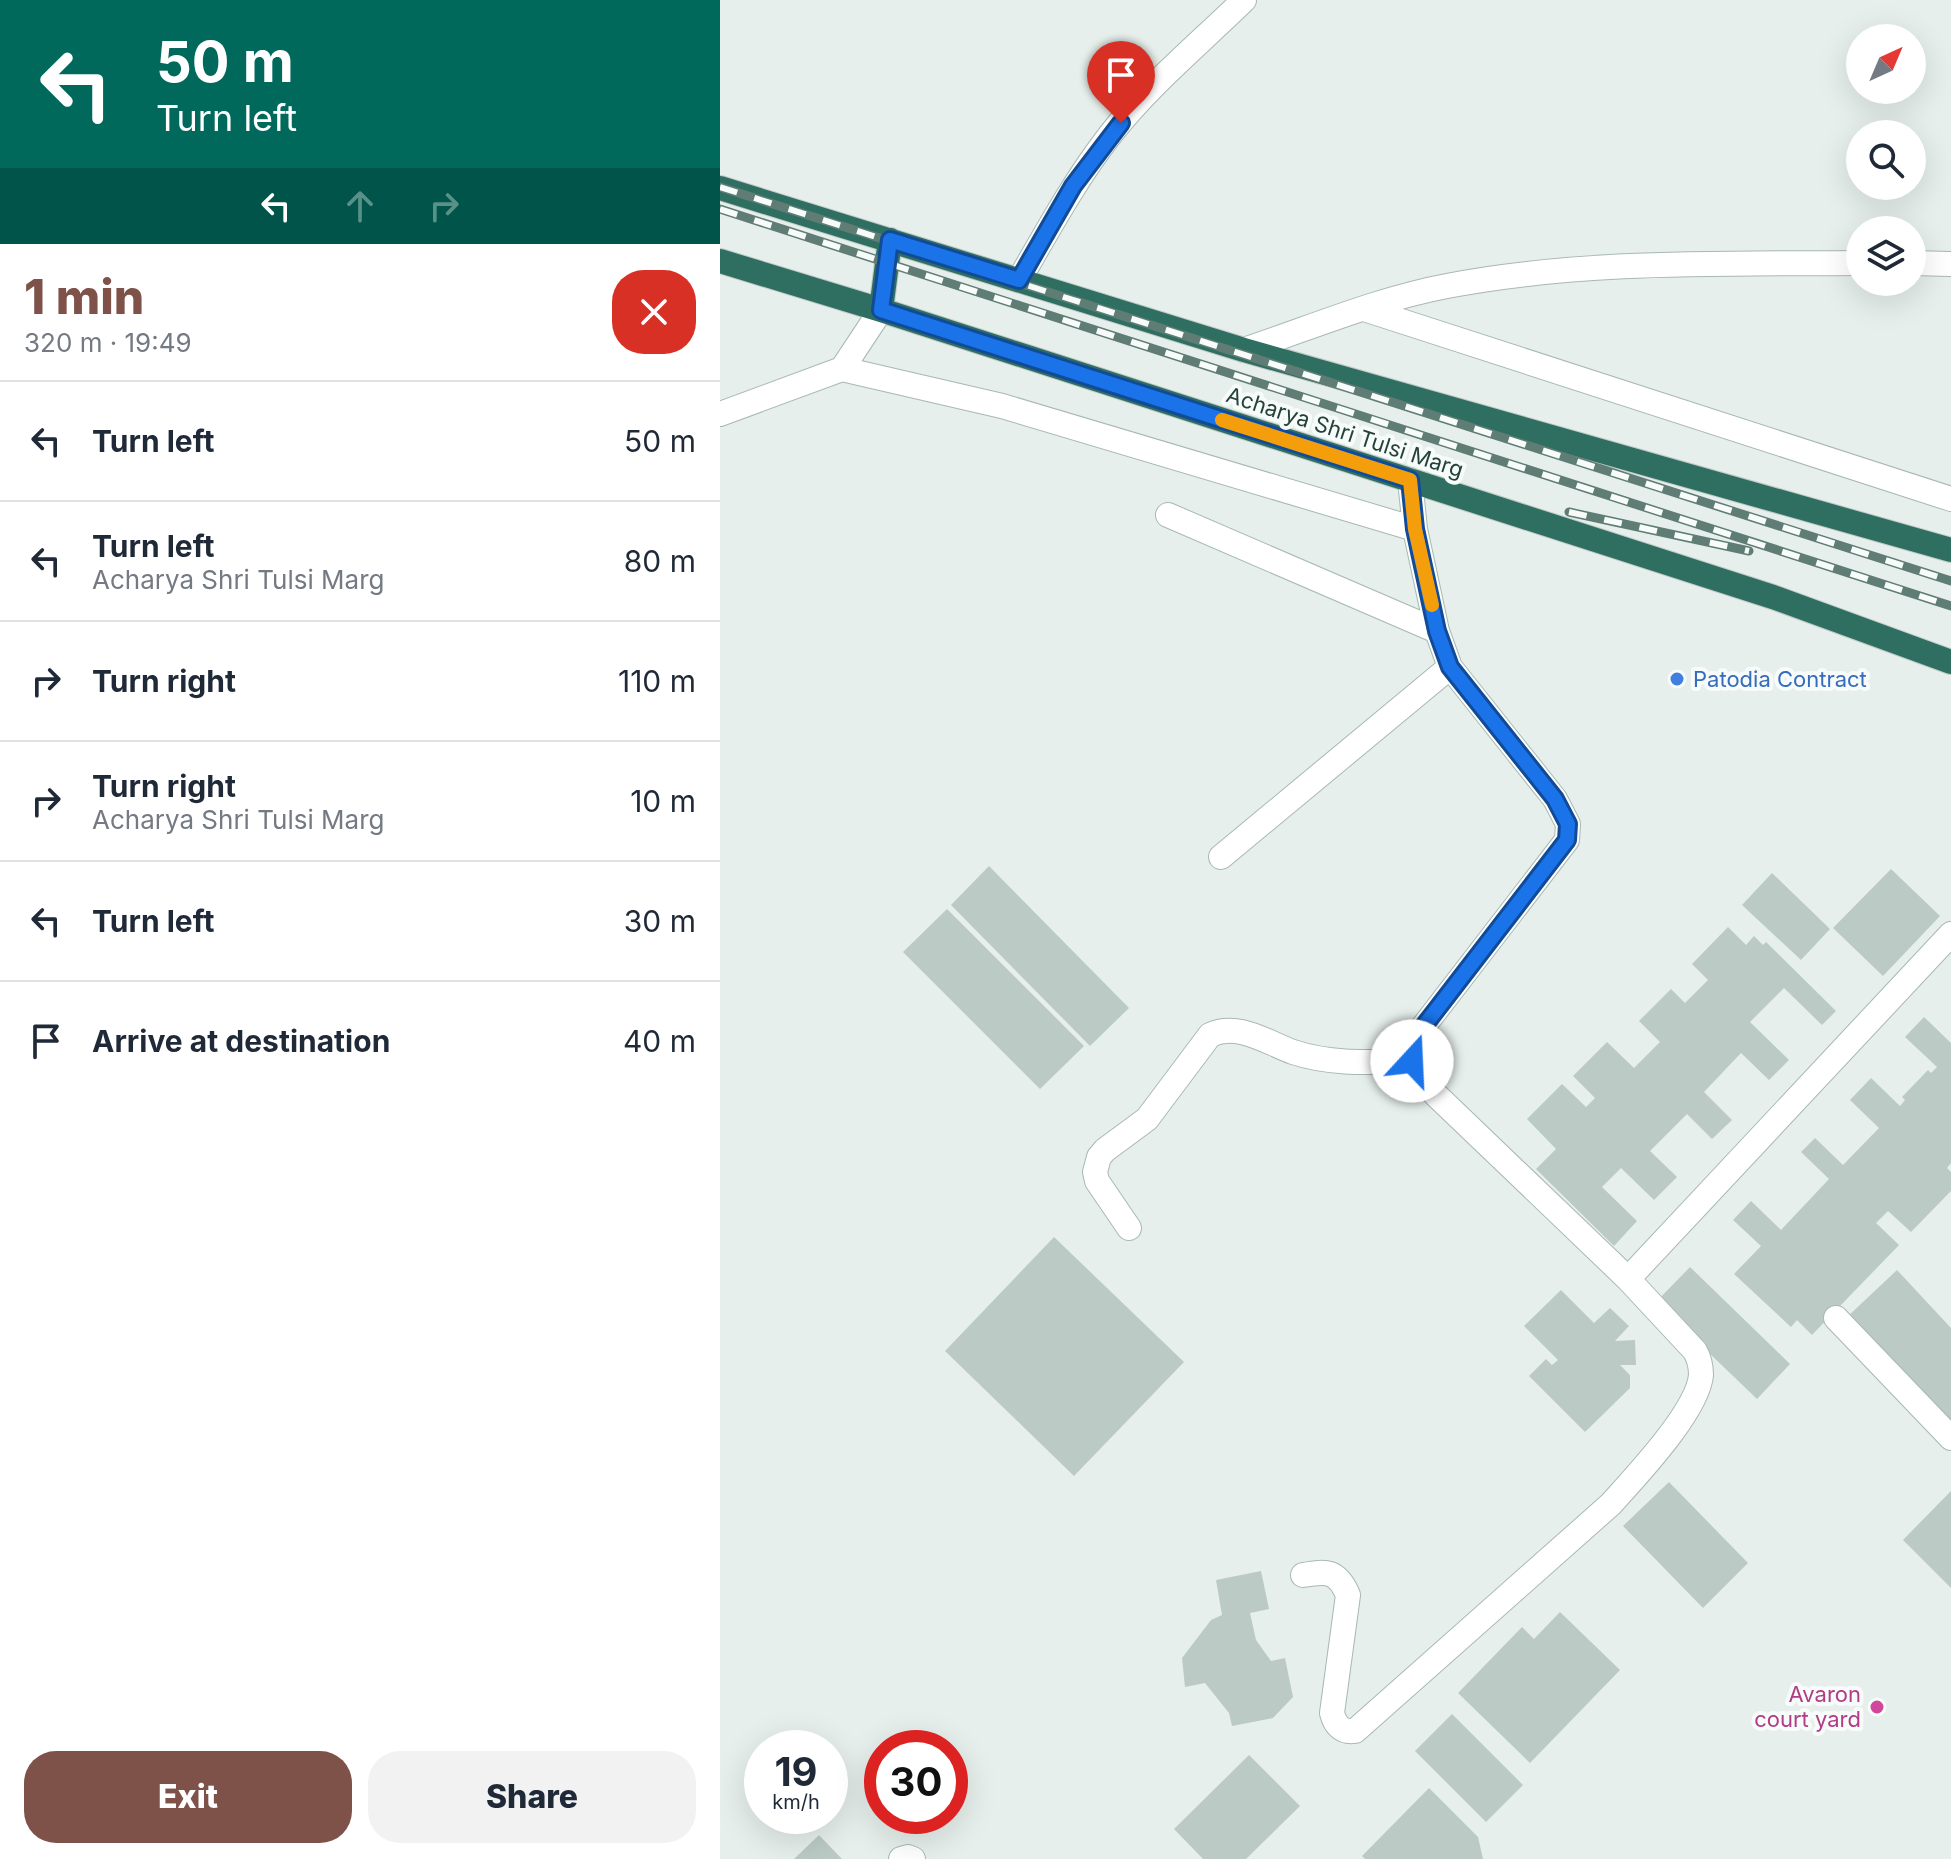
<!DOCTYPE html>
<meta charset="utf-8">
<style>
body{margin:0;font-family:Inter,sans-serif;background:#f2f2f3;color:#1f2937;height:100vh;display:flex;flex-direction:column;font-size:30px;white-space:nowrap}
*{box-sizing:border-box;margin:0}
p{font-size:26px;color:#747a83}
.icon{flex:none;width:44px;height:44px;fill:none;stroke:currentColor;stroke-width:2;stroke-linecap:round;stroke-linejoin:round}
.map{position:relative;flex:1;overflow:hidden}
.drawer{display:flex;flex-direction:column;background:#fff;width:720px}
.drawer>*{flex:none}
.guide{background:#00695c;color:#fff;overflow:hidden}
.needle{width:52px;rotate:44deg}
.fabs{position:absolute;left:1126px;top:24px;display:grid;gap:16px}
.fabs a{display:grid;place-items:center;width:80px;height:80px;border-radius:50%;background:#fff;box-shadow:0 8px 32px #0002;font-size:40px}
.speed{position:absolute;left:24px;top:1730px;display:flex;gap:16px;font-size:40px;font-weight:700;text-align:center}
.speed>*{display:grid;place-content:center;width:104px;height:104px;border-radius:50%;background:#fff;box-shadow:0 8px 32px #0002;line-height:1}
.speed small{font-size:20px;font-weight:400}
.speed .limit{border:12px solid #d22;background:#fff;color:#111}
.pin{position:absolute;display:grid;place-items:center;width:68px;height:68px;color:#fff;margin:-82px -34px;border-radius:50% 50% 50% 0;rotate:-45deg;box-shadow:0 0 8px #0007}
.pin .icon{rotate:45deg}
.me{position:absolute;width:88px;margin:-44px;rotate:20deg;stroke-linejoin:round;filter:drop-shadow(0 0 6px #0008)}
.turn{display:flex;align-items:center;gap:28px;height:168px;padding:0 24px;font-size:36px}
.turn .icon{width:104px;height:104px;stroke-width:2.5}
.turn b{display:block;font-size:56px;line-height:68px}
.lanes{display:flex;align-items:center;height:76px;padding:0 24px;background:#0003;justify-content:center;gap:40px;direction:ltr}
.lanes .off{opacity:.35}
.round{display:grid;place-items:center;flex:none;width:84px;height:84px;border-radius:32px;background:#f2f2f3}
.head{display:flex;align-items:center;justify-content:space-between;height:136px;padding:0 24px}
h1{font-size:48px;font-weight:800;line-height:60px;color:#7f5249}
.button{display:flex;gap:16px;margin-top:auto;padding:16px 24px}
.button a{flex:1;height:92px;border-radius:32px;background:#7f5249;color:#fff;font-size:32px;font-weight:800;line-height:92px;text-align:center}
.button a+a{background:#f2f2f3;color:#1f2937}
ul{padding:0;list-style:none}
li{display:flex;align-items:center;gap:24px;height:120px;padding:0 24px;border-top:2px solid #e0e1e3}
li div{flex:1}
li b{display:block;font-size:30px}
li em{font-style:normal}
main{display:flex;flex:1;min-height:0}
.map>svg:first-child{display:block}
.building{fill:#bbcac4}
.lines{fill:none;stroke-linecap:round;stroke-linejoin:round}
.minor-casing{stroke:#a8b8b2;stroke-width:26}
.highway-casing{stroke:#c2cac8;stroke-width:26}
.minor{stroke:#fff;stroke-width:24}
.highway{stroke:#2f6f62;stroke-width:24}
.rail-casing{stroke:#5f7d75;stroke-width:9}
.rail{stroke:#f7fbf9;stroke-width:6;stroke-dasharray:18;stroke-linecap:butt}
.route-casing{stroke:#114b97;stroke-width:20}
.route{stroke:#1a73e8;stroke-width:14}
.slow{stroke:#f59e0b;stroke-width:14}
.shop-dot{fill:#3f7fe0;stroke:#f7fbf9;stroke-width:3}
.hotel-dot{fill:#d1479c;stroke:#f7fbf9;stroke-width:3}
.labels{text-anchor:middle;stroke-width:8;stroke-linejoin:round;paint-order:stroke}
.street-label{font-size:22px;fill:#24423a;stroke:#f7fbf9}
.shop-label{font-size:22px;fill:#366cbe;stroke:#f7fbf9;text-anchor:start}
.hotel-label{font-size:22px;fill:#b23c85;stroke:#f7fbf9;text-anchor:end}
</style>
<main>
<section class="drawer">
<div class="guide">
<div class="turn"><svg class="icon" aria-label="left" viewBox="0 0 24 24"><path d="M17 20v-9H6M10 6l-5 5 5 5"/></svg><div><b>50 m</b>Turn left</div></div>
<div class="lanes"><svg class="icon" aria-label="left" viewBox="0 0 24 24"><path d="M17 20v-9H6M10 6l-5 5 5 5"/></svg><svg class="icon off" aria-label="ahead" viewBox="0 0 24 24"><path d="M12 20V5M6 11l6-6 6 6"/></svg><svg class="icon off" aria-label="right" viewBox="0 0 24 24"><path d="M7 20v-9h11M14 6l5 5-5 5"/></svg></div>
</div>
<div class="head"><div><h1>1 min</h1><p>320 m · 19:49</p></div><a class="round" style="background:#d93025;color:#fff"><svg class="icon" aria-label="close" viewBox="0 0 24 24"><path d="M6 6l12 12M18 6L6 18"/></svg></a></div>
<ul>
<li><svg class="icon" aria-label="left" viewBox="0 0 24 24"><path d="M17 20v-9H6M10 6l-5 5 5 5"/></svg><div><b>Turn left</b></div><em>50 m</em></li>
<li><svg class="icon" aria-label="left" viewBox="0 0 24 24"><path d="M17 20v-9H6M10 6l-5 5 5 5"/></svg><div><b>Turn left</b><p>Acharya Shri Tulsi Marg</p></div><em>80 m</em></li>
<li><svg class="icon" aria-label="right" viewBox="0 0 24 24"><path d="M7 20v-9h11M14 6l5 5-5 5"/></svg><div><b>Turn right</b></div><em>110 m</em></li>
<li><svg class="icon" aria-label="right" viewBox="0 0 24 24"><path d="M7 20v-9h11M14 6l5 5-5 5"/></svg><div><b>Turn right</b><p>Acharya Shri Tulsi Marg</p></div><em>10 m</em></li>
<li><svg class="icon" aria-label="left" viewBox="0 0 24 24"><path d="M17 20v-9H6M10 6l-5 5 5 5"/></svg><div><b>Turn left</b></div><em>30 m</em></li>
<li><svg class="icon" aria-label="arrive" viewBox="0 0 24 24"><path d="M6 21V4h12l-3 4 3 4H6"/></svg><div><b>Arrive at destination</b></div><em>40 m</em></li>
</ul>
<div class="button"><a>Exit</a><a>Share</a></div>
</section>
<div class="map">
<svg width="1231" height="1859" viewBox="0 0 1231 1859">
<rect width="100%" height="100%" fill="#e6efeb"/>
<path class="building" d="M269,866l140,142 -39,38 -139,-141z
M1171,869l49,47 -57,60 -50,-48z
M1052,873l58,56 -29,31 -59,-55z
M227,909l137,137 -44,43 -137,-137z
M1008,927l18,18 8,-9 9,9 3,-3 70,69 -14,14 -38,-37 -34,34 39,38 -20,20 -28,-27 -37,39 28,28 -20,19 -25,-25 -37,37 27,26 -23,23 -33,-32 -19,19 35,34 -23,25 -78,-77 20,-20 -29,-30 35,-35 24,23 9,-9 -22,-22 34,-34 27,26 26,-26 -21,-21 32,-32 14,14 23,-23 -16,-16z
M1204,1017l27,26v120l-4,5 4,4v19l-40,41 -23,-21 -12,12 23,22 -87,90 -15,-15 -6,7 -57,-53 27,-28 -28,-26 18,-19 30,29 48,-51 -28,-27 14,-14 28,27 36,-37 -29,-28 21,-22 29,28 5,-6 -3,-3 26,-27 3,3 6,-6 -32,-30z
M334,1237l130,125 -110,114 -129,-125z
M970,1267l100,97 -33,35 -101,-97z
M1177,1270l54,58v102l-105,-112z
M841,1290l33,33 16,-15 19,18 -14,15 20,-1 1,25h-16l10,10v13l-45,44 -56,-56 17,-17 6,6 6,-5 -34,-34z
M949,1482l79,81 -45,45 -80,-82z
M1231,1491v97l-48,-48z
M541,1571l8,38 -19,4 6,27 15,21 14,-3 8,39 -20,21 -41,8 -3,-13 -24,-30 -20,4 -3,-29 29,-38 11,-5 -6,-35z
M840,1612l60,58 -90,93 -72,-70 64,-66 12,12z
M732,1714l71,71 -37,37 -71,-71z
M529,1755l51,51 -54,53h-43l-29,-30z
M709,1788l49,49 5,22h-118l-3,-3z
M99,1835l23,24h-48z"/>
<g class="lines">
<defs>
<path id="minor" d="M1192,263l39,1
M299,280c29,-50 56,-100 91,-145 39,-50 89,-91 134,-135
M644,309l587,190
M524,350c66,-22 134,-51 203,-64 136,-26 275,-22 413,-23
M122,369l160,37 413,123
M0,414l122,-45 39,-59
M448,515l269,116
M501,857l229,-190
M409,1228l-32,-47 -2,-9 4,-15 6,-7 42,-31 63,-84c28,-13 56,7 83,17 39,13 78,10 119,9
M908,1279l323,-345
M1116,1318l115,120
M583,1575c24,-4 34,-5 45,20l-16,118c3,12 10,20 23,18l256,-227c24,-27 87,-93 90,-129 0,-9 -2,-17 -6,-24l-67,-72 -192,-184c-22,-24 -29,-32 -16,-64l147,-191 1,-16 -13,-25 -105,-132 -13,-36 -22,-102 -5,-49
M181,1859l7,-2 5,2"/>
<path id="highway" d="M0,188l524,162 707,200
M0,261l161,49 892,287 178,65
M161,310l9,-70"/>
</defs>
<use href="#minor" class="minor-casing"/>
<use href="#highway" class="highway-casing"/>
<use href="#minor" class="minor"/>
<use href="#highway" class="highway"/>
<defs>
<path id="rail" d="M0,187l1231,394
M0,209l1231,397
M849,512l180,39"/>
</defs>
<use href="#rail" class="rail-casing"/>
<use href="#rail" class="rail"/>
</g>
<g class="lines">
<defs>
<path id="route" d="M401,123l-48,63 -54,94 -129,-40 -9,70 529,170 5,49 22,102 13,36 105,132 13,25 -1,16 -147,191 -8,30"/>
</defs>
<use href="#route" class="route-casing"/>
<use href="#route" class="route"/>
<path class="slow" d="M502,420l188,60 5,49 17,76"/>
</g>
<circle class="shop-dot" cx="957" cy="679" r="8"/>
<circle class="hotel-dot" cx="1157" cy="1707" r="8"/>
<g class="labels">
<g class="street-label">
<text transform="translate(625 432) rotate(18)" y="8">Acharya Shri Tulsi Marg</text>
</g>
<g class="shop-label">
<text x="973" y="687">Patodia Contract</text>
</g>
<g class="hotel-label">
<text x="1141" y="1702">Avaron<tspan x="1141" dy="25">court yard</tspan></text>
</g>
</g>
</svg>
<div class="fabs">
<a><svg class="needle" viewBox="-14 -14 28 28"><path d="M0-13l5 13h-10z" fill="#e53935"/><path d="M0 13l5-13h-10z" fill="#747a83"/></svg></a>
<a><svg class="icon" aria-label="search" viewBox="0 0 24 24"><circle cx="10" cy="10" r="6"/><path d="M15 15l6 6"/></svg></a>
<a><svg class="icon" aria-label="layers" viewBox="0 0 24 24"><path d="M12 4l9 5-9 5-9-5zM3 14l9 5 9-5"/></svg></a>
</div>
<div class="speed"><div>19<small>km/h</small></div><div class="limit">30</div></div>
<div class="pin" style="left:401px;top:123px;background:#d93025"><svg class="icon" aria-label="arrive" viewBox="0 0 24 24"><path d="M6 21V4h12l-3 4 3 4H6"/></svg></div>
<svg class="me" style="left:692px;top:1061px" viewBox="-20 -20 40 40"><circle r="19" fill="#fff"/><path d="M0-13L10 11 0 6-10 11z" fill="#1a73e8"/></svg>
</div>
</main>
